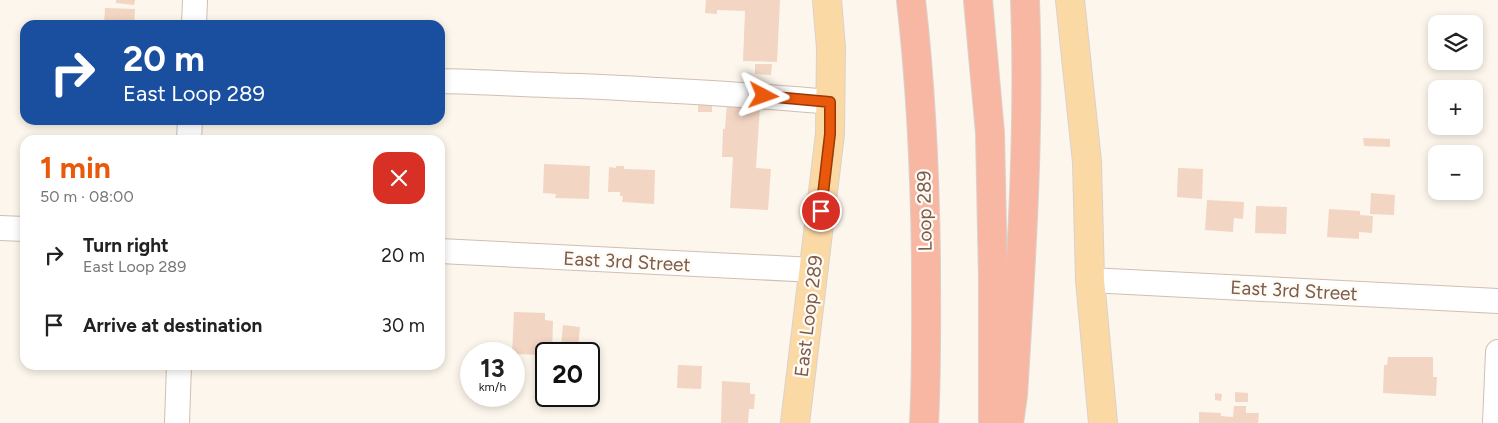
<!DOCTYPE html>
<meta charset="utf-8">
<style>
body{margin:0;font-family:Figtree,sans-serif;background:#f2f2f2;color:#222;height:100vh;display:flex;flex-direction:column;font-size:19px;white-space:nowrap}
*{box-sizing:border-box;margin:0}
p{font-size:16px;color:#767676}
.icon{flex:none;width:28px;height:28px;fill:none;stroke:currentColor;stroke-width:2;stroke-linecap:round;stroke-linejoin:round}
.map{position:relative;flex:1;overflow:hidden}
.details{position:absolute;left:20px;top:135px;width:425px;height:235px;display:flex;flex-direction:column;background:#fff;border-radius:15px;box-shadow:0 2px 8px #0003}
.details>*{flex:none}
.banner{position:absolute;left:20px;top:20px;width:425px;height:105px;border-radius:15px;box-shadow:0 2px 8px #0003;background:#1a4fa0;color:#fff;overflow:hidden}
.tools{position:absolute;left:1428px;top:15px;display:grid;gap:10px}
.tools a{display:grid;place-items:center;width:55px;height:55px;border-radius:10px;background:#fff;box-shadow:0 2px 8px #0003;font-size:25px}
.speed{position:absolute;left:460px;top:342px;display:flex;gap:10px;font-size:25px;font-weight:700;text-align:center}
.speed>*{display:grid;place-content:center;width:65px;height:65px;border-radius:50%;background:#fff;box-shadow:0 2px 8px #0003;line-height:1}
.speed small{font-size:12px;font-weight:400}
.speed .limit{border:2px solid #111;border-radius:8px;background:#fff;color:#111}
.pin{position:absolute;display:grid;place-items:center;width:42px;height:42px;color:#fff;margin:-21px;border:2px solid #fff;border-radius:50%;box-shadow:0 1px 5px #0007}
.me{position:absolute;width:55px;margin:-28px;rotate:94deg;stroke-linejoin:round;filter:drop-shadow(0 0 4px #0008)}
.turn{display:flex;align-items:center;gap:18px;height:105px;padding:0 20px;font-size:22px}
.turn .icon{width:65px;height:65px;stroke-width:2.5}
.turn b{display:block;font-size:35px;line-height:42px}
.round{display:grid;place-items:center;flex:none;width:52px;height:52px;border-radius:15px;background:#f2f2f2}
.headline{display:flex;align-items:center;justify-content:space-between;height:85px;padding:0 20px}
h1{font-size:30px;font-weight:700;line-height:38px;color:#ea580c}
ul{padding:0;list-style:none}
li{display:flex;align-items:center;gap:15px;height:70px;padding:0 20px}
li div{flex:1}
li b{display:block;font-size:19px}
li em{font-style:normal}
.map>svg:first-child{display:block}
.building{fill:#f3d5c3}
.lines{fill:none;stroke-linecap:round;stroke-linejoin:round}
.minor-casing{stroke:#d1beb0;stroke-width:26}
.major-casing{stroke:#dad1cd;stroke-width:30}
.highway-casing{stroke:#dad1cd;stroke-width:30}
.minor{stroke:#fff;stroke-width:24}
.major{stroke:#fbd9a5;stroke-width:28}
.highway{stroke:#f7b7a3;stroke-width:28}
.route-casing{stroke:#983908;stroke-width:12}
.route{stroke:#ea580c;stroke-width:9}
.labels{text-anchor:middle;stroke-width:4.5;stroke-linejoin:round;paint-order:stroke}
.street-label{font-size:19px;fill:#7a5c4d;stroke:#fffaf3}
</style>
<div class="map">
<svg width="1498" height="423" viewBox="0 0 1498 423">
<rect width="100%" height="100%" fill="#fdf6ec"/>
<path class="building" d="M116,0h19l-1,5 -18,-2z
M706,0h74l-3,62 -34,-1 2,-50 -28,-1v4l-12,-1z
M105,8l30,1 -1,16h-30z
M755,64h17l-1,11 -16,-1z
M698,102h14v10h-14z
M727,104l33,2 -4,62 15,1 -3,41 -38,-2 3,-51h-11l1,-28h2z
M1363,138l27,1v8l-26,-1z
M544,164l46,2 -1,33 -34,-1 1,-4 -13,-1z
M616,166h8v3l31,1 -1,34 -32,-2 1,-6h-3v-4h-12l1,-25 7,1z
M1178,168l25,1 -1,30 -25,-2z
M1371,193l24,2 -1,20 -24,-1z
M1207,200l37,2 -1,17 -9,-1 -1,14 -28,-2z
M1256,206l31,1 -1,27 -31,-1z
M1329,209l31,2v4l13,1 -1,17 -13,-1v7l-32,-2z
M514,312l31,1v7l8,1 -1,33h-6v1l-34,-1z
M563,325l17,2 -2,21 -17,-2z
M1388,357h45v20h4l-1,19 -53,-3 1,-28h3z
M678,365l24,1 -1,23 -24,-1z
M722,381l28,2v11h5l-1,15h-5l-1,14h-27z
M1235,392l13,1v9h-13z
M1215,393l7,1 -1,7 -6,-1z
M1234,406h12v7h13l-1,10h-59v-11l22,1v3l12,1z"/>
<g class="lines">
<defs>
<path id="minor" d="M194,25l1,-25
M440,81c47,1 93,4 140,5 84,4 167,8 250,16
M189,140l1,-20
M0,228l25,1
M440,251l374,19
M1090,280l408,21
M177,423l2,-58
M1495,423l3,-71"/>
<path id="major" d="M1070,0l17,162 3,118 13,143
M795,423l35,-289 1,-86 -4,-48"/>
<path id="highway" d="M911,0c10,87 14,175 15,263 0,53 1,107 -2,160
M978,0l12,133 3,145v145
M1009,423l4,-28c8,-132 17,-263 12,-395"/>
</defs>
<use href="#minor" class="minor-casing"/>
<use href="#major" class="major-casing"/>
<use href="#highway" class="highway-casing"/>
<use href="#minor" class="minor"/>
<use href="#major" class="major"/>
<use href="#highway" class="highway"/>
</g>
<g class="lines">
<defs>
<path id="route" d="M764,96l66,6v32l-9,77"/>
</defs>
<use href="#route" class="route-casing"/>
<use href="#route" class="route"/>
</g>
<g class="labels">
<g class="street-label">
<text transform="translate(924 211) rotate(-91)" y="7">Loop 289</text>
<text transform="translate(627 261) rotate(3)" y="7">East 3rd Street</text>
<text transform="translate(1294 290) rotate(3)" y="7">East 3rd Street</text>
<text transform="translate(808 316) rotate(-83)" y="7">East Loop 289</text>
</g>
</g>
</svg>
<div class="tools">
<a><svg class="icon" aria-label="layers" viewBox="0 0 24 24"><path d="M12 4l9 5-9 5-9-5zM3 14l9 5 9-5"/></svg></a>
<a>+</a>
<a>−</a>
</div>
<div class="speed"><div>13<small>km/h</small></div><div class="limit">20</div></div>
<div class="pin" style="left:821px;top:211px;background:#d93025"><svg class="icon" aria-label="arrive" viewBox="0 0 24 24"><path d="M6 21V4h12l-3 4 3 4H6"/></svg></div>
<svg class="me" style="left:764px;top:96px" viewBox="-20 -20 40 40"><path d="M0-17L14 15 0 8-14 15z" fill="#ea580c" stroke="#fff" stroke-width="4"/></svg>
<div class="banner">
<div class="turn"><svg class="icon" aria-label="right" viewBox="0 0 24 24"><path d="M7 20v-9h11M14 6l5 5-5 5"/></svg><div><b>20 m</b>East Loop 289</div></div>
</div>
<section class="details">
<div class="headline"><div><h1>1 min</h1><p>50 m · 08:00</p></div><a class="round" style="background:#d93025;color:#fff"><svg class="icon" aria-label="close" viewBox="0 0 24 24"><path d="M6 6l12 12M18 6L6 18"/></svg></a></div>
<ul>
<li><svg class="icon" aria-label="right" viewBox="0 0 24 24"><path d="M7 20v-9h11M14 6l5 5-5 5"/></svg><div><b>Turn right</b><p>East Loop 289</p></div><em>20 m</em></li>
<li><svg class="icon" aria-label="arrive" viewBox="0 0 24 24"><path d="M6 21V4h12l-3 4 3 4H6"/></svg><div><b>Arrive at destination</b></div><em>30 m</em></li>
</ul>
</section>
</div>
